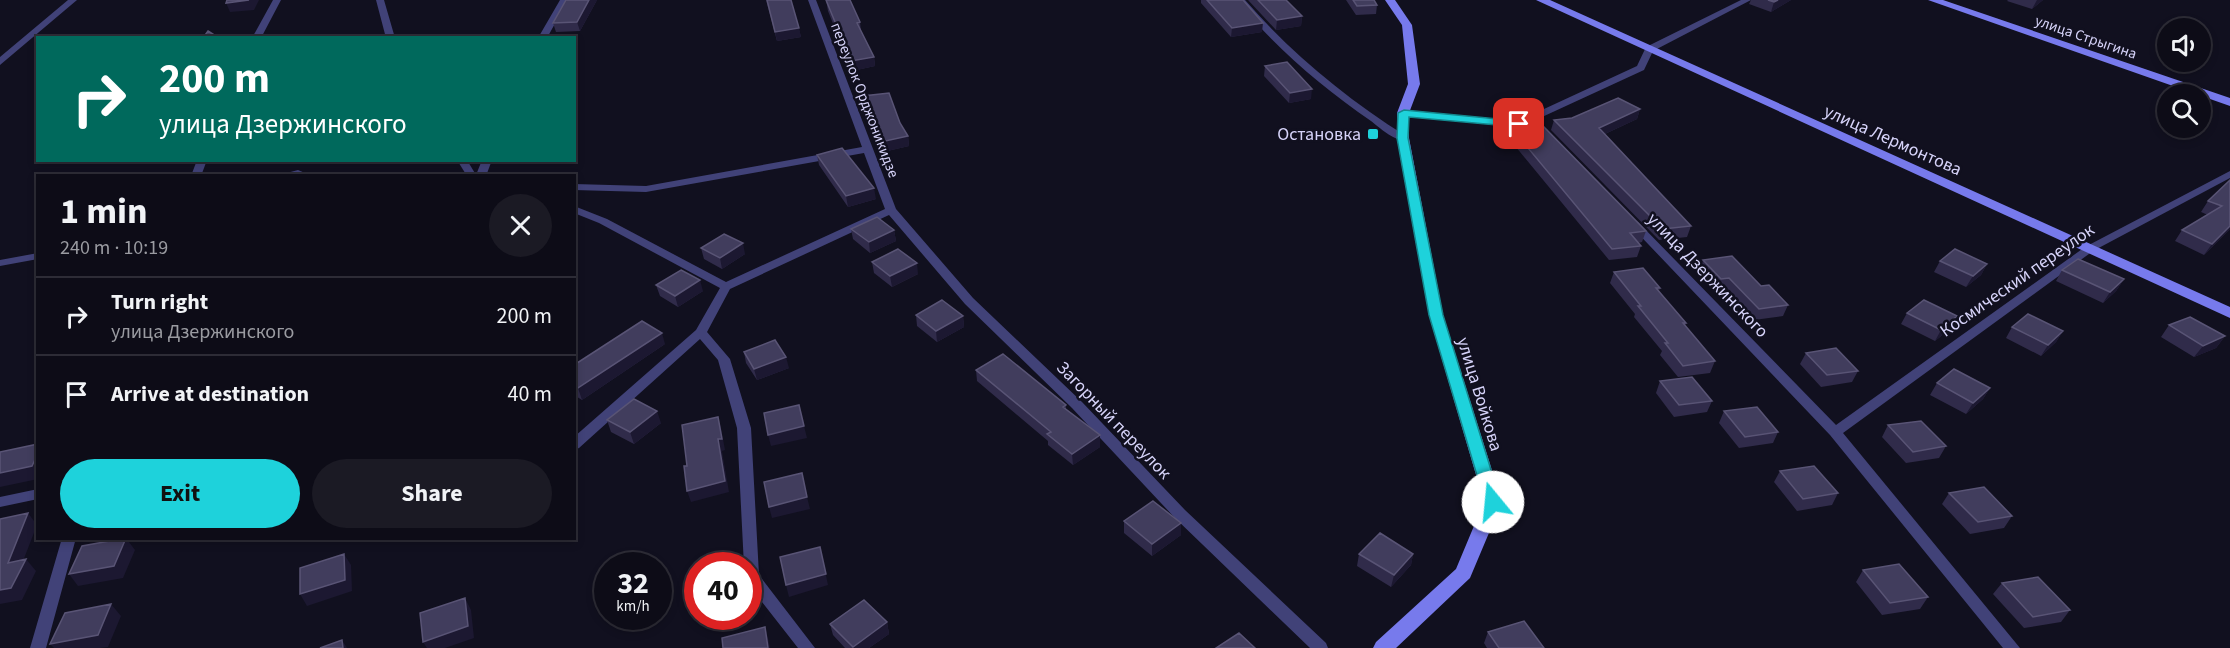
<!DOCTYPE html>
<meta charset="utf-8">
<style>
body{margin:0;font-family:"Source Sans 3",sans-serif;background:#1b1a24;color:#f1f3f6;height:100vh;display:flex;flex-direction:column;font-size:22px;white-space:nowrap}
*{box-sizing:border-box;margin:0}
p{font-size:20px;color:#9a9ba1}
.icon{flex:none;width:33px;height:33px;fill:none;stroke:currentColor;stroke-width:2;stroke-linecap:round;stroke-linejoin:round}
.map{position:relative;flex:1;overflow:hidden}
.details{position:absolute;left:36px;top:174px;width:540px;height:366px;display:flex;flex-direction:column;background:#0d0c17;border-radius:0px;box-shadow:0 3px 9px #0003,0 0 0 2px #2d2c36}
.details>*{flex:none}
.banner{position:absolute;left:36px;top:36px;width:540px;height:126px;border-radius:0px;box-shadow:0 3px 9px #0003,0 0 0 2px #2d2c36;background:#00695c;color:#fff;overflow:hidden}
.controls{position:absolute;left:2157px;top:18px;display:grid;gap:12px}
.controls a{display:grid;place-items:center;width:54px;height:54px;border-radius:50%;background:#0d0c17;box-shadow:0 3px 9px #0003,0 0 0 2px #2d2c36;font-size:30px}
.speed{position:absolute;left:594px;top:552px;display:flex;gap:12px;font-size:30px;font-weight:700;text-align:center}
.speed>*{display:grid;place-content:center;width:78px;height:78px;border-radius:50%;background:#0d0c17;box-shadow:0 3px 9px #0003,0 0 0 2px #2d2c36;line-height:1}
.speed small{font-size:15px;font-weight:400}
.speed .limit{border:9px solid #d22;background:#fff;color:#111}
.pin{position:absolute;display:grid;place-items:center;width:51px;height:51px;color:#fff;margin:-26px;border-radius:12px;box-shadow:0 3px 9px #0006}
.me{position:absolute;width:66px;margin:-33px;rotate:343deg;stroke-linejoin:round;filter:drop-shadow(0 0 4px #0008)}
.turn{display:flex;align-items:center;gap:21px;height:126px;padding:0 24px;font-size:27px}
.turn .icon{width:78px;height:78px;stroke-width:2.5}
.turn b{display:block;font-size:42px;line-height:51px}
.round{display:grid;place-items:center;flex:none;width:63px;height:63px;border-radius:32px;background:#1b1a24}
.overview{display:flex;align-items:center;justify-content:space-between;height:102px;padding:0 24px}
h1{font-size:36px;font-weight:700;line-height:45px}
.cta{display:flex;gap:12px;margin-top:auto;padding:12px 24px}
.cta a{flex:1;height:69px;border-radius:36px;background:#1ed2db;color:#111;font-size:24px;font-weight:700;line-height:69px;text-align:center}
.cta a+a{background:#1b1a24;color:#f1f3f6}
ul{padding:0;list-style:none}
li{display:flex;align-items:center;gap:18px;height:78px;padding:0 24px;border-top:2px solid #2d2c36}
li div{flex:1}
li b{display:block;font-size:22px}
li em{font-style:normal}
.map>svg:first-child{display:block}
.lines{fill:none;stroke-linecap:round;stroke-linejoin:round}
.lane{fill:#414278;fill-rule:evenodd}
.secondary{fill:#777aec;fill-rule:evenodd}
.wall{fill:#302b4a}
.shaded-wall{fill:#1c1831}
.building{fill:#413d5d;stroke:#595475;stroke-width:1.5}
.route{fill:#1ed2db;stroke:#14888e;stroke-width:1.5}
.poi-dot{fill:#1ed2db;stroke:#11101f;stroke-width:2}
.labels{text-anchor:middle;stroke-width:5;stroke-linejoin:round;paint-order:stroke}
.far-street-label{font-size:15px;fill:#d6d3f9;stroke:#11101f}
.poi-label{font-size:18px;fill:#d6d3f9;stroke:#11101f;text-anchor:end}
.street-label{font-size:18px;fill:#d6d3f9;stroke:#11101f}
</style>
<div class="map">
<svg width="2230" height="648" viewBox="0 0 2230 648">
<rect width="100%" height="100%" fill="#11101f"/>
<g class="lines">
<path class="lane" d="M68,0h9l-77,65v-8z
M273,0h8l-20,38h-9z
M376,0h8l11,38h-9z
M560,0h8l-21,38h-9z
M808,0h8l80,209 77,89 109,104 103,108 141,133 2,5h-18l-135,-130 -103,-110 -107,-104 -76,-89 -159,74 -23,43 23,27 21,69 8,147 56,73h-17l-50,-64v-18h-4l-7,-138 -19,-68 -18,-21 -121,109 -5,2v-13l122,-107 24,-42 -121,-65 -25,-10v-7l33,13 119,63 159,-73 -21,-56 -218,39 -72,-2v-6l72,2 216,-39z
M1237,0h8c47,54 101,98 161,136v4c-11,2 -26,-12 -35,-19 -49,-34 -97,-74 -134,-121z
M1741,0h10l-98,51 -9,19 -115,53 7,2v4l-133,-13 -5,-3 5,-3 115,11 119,-55 9,-19z
M197,160h10l-6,16h-10z
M457,160h10l9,15 6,-15h10l-6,16h-19z
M298,170l14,6h-30l1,-2z
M2230,171v7l-137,73 -250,182 177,215h-17l-173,-213 -201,-211 5,-3 4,1 198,203 249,-178z
M38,253v6l-38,7v-6z
M38,489v10l-38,8v-10z
M62,538h14l-30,110h-16z"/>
<path class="secondary" d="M1385,0h10l17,25 8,59 -11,29v25l34,177 59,187 -32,76 -74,70h-23l3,-6 80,-73 28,-67 -55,-187 -32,-177v-25l11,-29 -6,-59z
M1536,0h14l680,307v11z
M1928,0h15l287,98v8z"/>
</g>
<path class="wall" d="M597,0l-17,31 -24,1 -3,-9z
M766,0h25l10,37 -24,4z
M826,0l34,22 1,10 13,25 1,9 -23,5 -24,-60z
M1201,0h42l19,32 -31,5 -30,-34z
M1248,0h38l16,16 -1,10 -25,4z
M1346,0h28l3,5 -1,9 -20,1z
M1751,0h40l-20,12 -22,-8z
M2008,0h35l-11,9 -25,-8z
M1265,66l46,33 -22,4 -25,-27z
M863,96l37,27 8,13 1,10 -26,6 -9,-15 -9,-30z
M1640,109l-3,10 -32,15 86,92 -4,11 -28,3 -108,-110 3,-10z
M1509,125l137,106 -4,11 -4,1 3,3 -4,11 -28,3 -103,-125z
M817,155l59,44 -28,8 -29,-42z
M2230,180v49l-26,26 -29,-14 7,-11 26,-15 -7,-3 7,-11z
M851,229l43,1 2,11 -26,12 -17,-14z
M701,248l44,6 -23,15 -18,-10z
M1703,260l58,26 27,19 -5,11 -29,4 -29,-31 -9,1 -17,-19z
M1940,261l47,3 -6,11 -15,12 -32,-15z
M872,262l46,12 -26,13 -18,-14z
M2062,270l62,9 -8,12 -13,12 -47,-22z
M1614,272l46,16 -1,3 27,32 -1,3 30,35 -5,12 -32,4 -18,-22 2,-4 -28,-34 1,-3 -25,-31z
M656,285l47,6 -25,16 -18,-11z
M1907,313l50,3 -6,12 -16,13 -34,-17z
M916,315l47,1 1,11 -27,15 -20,-16z
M2169,325l56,11 -9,12 -22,9 -33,-20z
M2012,327l51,4 -7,11 -15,14 -35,-18z
M665,344l-83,56 -8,-5v-30z
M744,352l45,16 -32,12 -11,-17z
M1806,353l52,18 -6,11 -31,5 -21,-23z
M976,370l90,35v5l34,37 -27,18 -25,-20v-4l-71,-60z
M1660,381l52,20 -5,11 -33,5 -18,-24z
M1937,383l53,5 -7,11 -17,15 -36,-19z
M1724,411l54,21 -5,11 -34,5 -20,-25z
M607,420l54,3 -27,21 -23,-12z
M1888,425l58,21 -7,12 -33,5 -24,-26z
M1780,471l58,22 -6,12 -35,6 -23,-29z
M1949,493l63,23 -8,12 -34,6 -28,-30z
M1124,521l57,2v12l-29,21 -28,-23z
M1359,554h54l-2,11 -20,22 -34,-21z
M1863,570l65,27 -8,12 -38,6 -26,-33z
M2002,583l68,27 -9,12 -37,6 -31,-34z
M887,622l2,12 -20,14h-24l-12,-13 -3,-11z
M1488,632l56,16h-57l-3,-5z"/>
<path class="shaded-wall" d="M249,0h10l-5,10 -24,2 -4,-9z
M589,0h8l-17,31 -3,-9z
M1778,0h13l-20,12 3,-10z
M2037,0h6l-11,9z
M1302,16l-1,10 -25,4 1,-10z
M1263,23l-1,9 -31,5 1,-9z
M799,28l2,9 -24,4 -2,-9z
M874,57l1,9 -23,5 -1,-10z
M1312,89l-1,10 -22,4 1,-10z
M1640,109l-3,10 -41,19 3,-10z
M908,136l1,10 -26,6 -2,-10z
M874,188l2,11 -28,8 -2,-11z
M2230,226v3l-26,26 8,-11z
M894,230l2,11 -26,12 -1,-11z
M743,243l2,11 -23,15 -2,-11z
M917,263l1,11 -26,13 -2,-11z
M1987,264l-6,11 -15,12 7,-11z
M2124,279l-8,12 -13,12 7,-11z
M700,280l3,11 -25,16 -3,-11z
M963,316l1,11 -27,15 -1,-11z
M1957,316l-6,12 -16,13 6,-11z
M2063,331l-7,11 -15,14 7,-11z
M662,333l3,11 -83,56 -4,-12z
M2225,336l-9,12 -22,9 9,-11z
M786,357l3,11 -32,12 -3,-11z
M1990,388l-7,11 -17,15 7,-11z
M657,411l4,12 -27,21 -4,-12z
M718,417l3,11 4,22 -3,1 7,41 -38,10 -4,-11 31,-52z
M804,426l3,12 -36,8 -3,-11z
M1100,435v12l-27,18 -1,-11z
M38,453v26l-38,8v-14z
M807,497l3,12 -38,9 -3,-11z
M28,513l9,12 -19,49 -10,-11z
M1181,523v12l-29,21v-12z
M126,538l9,12 -12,28 -45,8 -9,-12z
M820,547l8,38 -39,12 -3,-12z
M344,554l7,11 1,26 -45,15 -7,-12z
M1413,554l-2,11 -20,22 3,-12z
M26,559l10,12 -14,29 -22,4v-14z
M465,598l6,12 3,28 -29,10h-18l-4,-6z
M111,604l10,12 -13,31 -8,1h-46l-4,-4z
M698,608v8h13l-13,4 -4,-11z
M887,622l2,12 -20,14h-16v-1z
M765,627l3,11 2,10h-2z
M342,640l5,8h-4z"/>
<path class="building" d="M227,0h22l-23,3z
M566,0h23l-12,22 -24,1z
M767,0h24l8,28 -24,4z
M826,0h24l10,22 -3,1 17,34 -23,4z
M1207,0h36l20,23 -31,5z
M1258,0h28l16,16 -25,4z
M1353,0h21l3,5 -20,1z
M1768,0h10l-4,2z
M208,31l11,7h-16z
M1287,62l25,27 -22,4 -25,-27z
M889,93l11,30 8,13 -27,6 -9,-15 -9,-31z
M1618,98l22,11 -41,19 92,98 -28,3 -109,-109 18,-2z
M1534,122l7,2 105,107 -16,2 11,13 -29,3 -103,-124z
M842,148l32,40 -28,8 -29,-41z
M2230,180v46l-18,18 -30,-14 40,-24 -14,-5z
M877,217l17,13 -25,12 -18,-13z
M724,234l19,9 -23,15 -19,-10z
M898,249l19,14 -27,13 -18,-14z
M1955,249l32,15 -14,12 -33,-15z
M1732,256l29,30 8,-1 19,20 -29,4 -30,-31 -8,1 -18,-19z
M2078,259l46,20 -14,13 -48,-22z
M1643,268l17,20h-4l30,35h-3l32,38 -32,5 -18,-23h3l-30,-37h3l-27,-34z
M681,270l19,10 -25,16 -19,-11z
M942,300l21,16 -27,15 -20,-16z
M1924,300l33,16 -16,14 -34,-17z
M2028,314l35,17 -15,14 -36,-18z
M2190,317l35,19 -22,10 -34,-21z
M642,321l20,12 -84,55 -4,-2v-21z
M775,340l11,17 -32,12 -10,-17z
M1836,348l22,23 -31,4 -21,-22z
M1003,354l63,51 -3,2 37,28 -28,19 -25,-20 4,-2 -75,-62z
M1954,369l36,19 -17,15 -36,-20z
M1692,377l20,24 -33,4 -19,-24z
M634,399l23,12 -27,21 -23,-12z
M799,405l5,21 -36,9 -4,-22z
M1757,407l21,25 -33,5 -21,-26z
M718,417l4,22h-4l7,42 -38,10 -3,-25h3l-5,-41z
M1921,421l25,25 -33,6 -25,-27z
M38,444v9l-6,13 -32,7v-21z
M1814,466l24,27 -35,6 -23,-28z
M802,473l5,24 -38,10 -5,-25z
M1984,487l28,29 -34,6 -29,-29z
M1153,501l28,22 -29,21 -28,-23z
M28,513l-20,50 18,-4 -15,29 -11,2v-71z
M1380,533l33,21 -19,21 -35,-21z
M126,538l-12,28 -45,8 13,-28z
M820,547l6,27 -40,11 -6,-28z
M344,554l1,26 -45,14v-26z
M1899,564l29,33 -38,6 -27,-33z
M2038,577l32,33 -37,7 -31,-34z
M698,578v30l-4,1 -4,-29z
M465,598l3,28 -45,16 -3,-29z
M864,600l23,22 -34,25 -23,-23z
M111,604l-13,31 -48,9 15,-31z
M1524,621l20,27h-45l-11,-16z
M765,627l3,21h-45l-1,-10z
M1239,633l16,15h-39z
M342,640l1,8h-23z"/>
<path class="route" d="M1404,110l115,11 6,3 -6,3 -110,-10 -1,21 35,177 58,187 -3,5h-11l-2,-5 -56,-187 -32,-177 1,-25z"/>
<rect class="poi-dot" x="1367" y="128" width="12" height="12" rx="3"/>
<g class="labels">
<g class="far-street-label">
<text transform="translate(2086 37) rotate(19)" y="5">улица Стрыгина</text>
<text transform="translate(865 100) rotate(69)" y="5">переулок Орджоникидзе</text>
</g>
<g class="poi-label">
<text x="1361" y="140">Остановка</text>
</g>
<g class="street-label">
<text transform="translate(1893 140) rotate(24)" y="6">улица Лермонтова</text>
<text transform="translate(1708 275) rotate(46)" y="6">улица Дзержинского</text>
<text transform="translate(2017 280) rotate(-35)" y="6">Космический переулок</text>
<text transform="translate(1480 394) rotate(73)" y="6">улица Войкова</text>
<text transform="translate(1114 420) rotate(46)" y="6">Загорный переулок</text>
</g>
</g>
</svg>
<div class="controls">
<a><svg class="icon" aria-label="sound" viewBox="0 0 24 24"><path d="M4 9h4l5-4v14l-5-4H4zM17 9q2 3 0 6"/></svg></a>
<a><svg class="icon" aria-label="search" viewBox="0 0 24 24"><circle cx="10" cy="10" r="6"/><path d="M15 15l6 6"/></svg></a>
</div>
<div class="speed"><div>32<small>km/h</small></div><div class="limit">40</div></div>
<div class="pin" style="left:1519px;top:124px;background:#d93025"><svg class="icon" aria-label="arrive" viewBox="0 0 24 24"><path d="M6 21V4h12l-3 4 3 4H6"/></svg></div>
<svg class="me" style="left:1493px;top:502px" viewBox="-20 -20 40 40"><circle r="19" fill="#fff"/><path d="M0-13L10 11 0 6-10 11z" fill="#1ed2db"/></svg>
<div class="banner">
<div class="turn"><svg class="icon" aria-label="right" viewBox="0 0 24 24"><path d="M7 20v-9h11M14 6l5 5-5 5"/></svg><div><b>200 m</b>улица Дзержинского</div></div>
</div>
<section class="details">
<div class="overview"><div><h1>1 min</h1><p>240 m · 10:19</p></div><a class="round"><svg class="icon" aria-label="close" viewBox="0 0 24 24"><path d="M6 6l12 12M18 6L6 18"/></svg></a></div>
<ul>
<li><svg class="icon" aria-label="right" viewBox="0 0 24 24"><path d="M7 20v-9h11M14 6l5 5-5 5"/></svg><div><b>Turn right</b><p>улица Дзержинского</p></div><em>200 m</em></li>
<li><svg class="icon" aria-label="arrive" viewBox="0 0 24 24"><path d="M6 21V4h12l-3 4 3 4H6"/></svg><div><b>Arrive at destination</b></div><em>40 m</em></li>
</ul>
<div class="cta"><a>Exit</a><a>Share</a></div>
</section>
</div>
